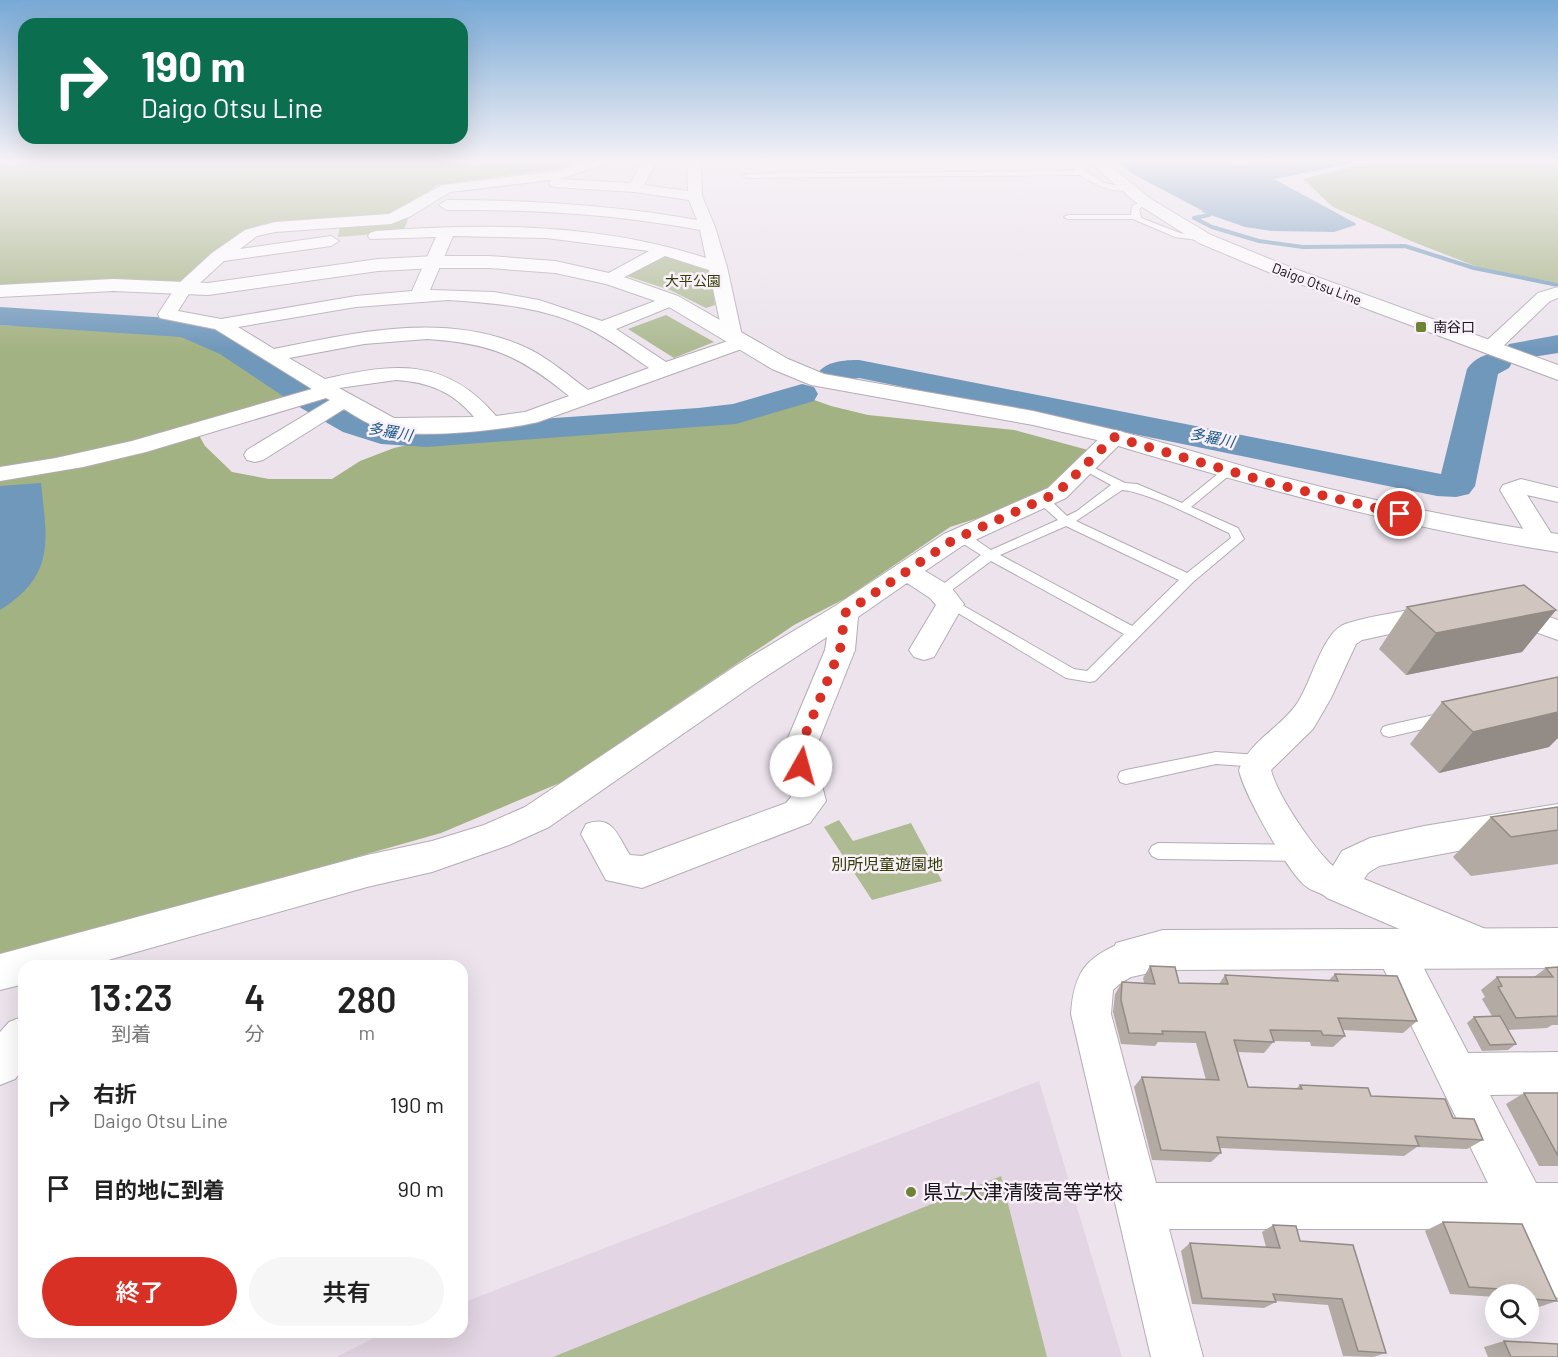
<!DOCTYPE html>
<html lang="ja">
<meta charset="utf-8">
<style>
body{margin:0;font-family:Barlow,"Noto Sans JP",sans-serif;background:#f6f6f6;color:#222;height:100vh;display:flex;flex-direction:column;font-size:22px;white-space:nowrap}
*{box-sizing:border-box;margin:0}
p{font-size:20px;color:#767676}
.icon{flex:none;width:33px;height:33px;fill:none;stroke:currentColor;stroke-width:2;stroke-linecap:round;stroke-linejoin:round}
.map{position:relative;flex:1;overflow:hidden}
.panel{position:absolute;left:18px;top:960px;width:450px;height:378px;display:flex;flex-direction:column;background:#fff;border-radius:18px;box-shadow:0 6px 24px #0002}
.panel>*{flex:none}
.guide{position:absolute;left:18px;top:18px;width:450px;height:126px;border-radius:18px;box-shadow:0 6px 24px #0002;background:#0b6e4f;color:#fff;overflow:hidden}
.tools{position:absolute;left:1485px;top:1284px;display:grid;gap:12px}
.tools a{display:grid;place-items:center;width:54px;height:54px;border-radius:50%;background:#fff;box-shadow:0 6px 24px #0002;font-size:30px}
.pin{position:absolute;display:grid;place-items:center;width:51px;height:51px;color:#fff;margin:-26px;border:3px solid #fff;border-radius:50%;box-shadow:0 2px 6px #0007}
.me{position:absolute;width:66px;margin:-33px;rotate:7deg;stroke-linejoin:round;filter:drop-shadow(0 0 4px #0008)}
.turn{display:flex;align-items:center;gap:21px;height:126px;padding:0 24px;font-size:27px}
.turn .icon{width:78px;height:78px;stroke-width:2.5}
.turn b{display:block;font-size:42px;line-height:51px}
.eta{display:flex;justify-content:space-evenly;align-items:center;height:102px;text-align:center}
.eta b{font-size:36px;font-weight:600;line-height:42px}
.primary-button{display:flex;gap:12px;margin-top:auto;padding:12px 24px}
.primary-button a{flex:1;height:69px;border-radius:36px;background:#d93025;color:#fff;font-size:24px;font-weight:600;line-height:69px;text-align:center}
.primary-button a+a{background:#f6f6f6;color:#222}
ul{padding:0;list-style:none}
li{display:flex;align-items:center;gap:18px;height:84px;padding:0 24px}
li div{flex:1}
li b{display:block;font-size:22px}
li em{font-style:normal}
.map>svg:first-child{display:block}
.built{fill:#e3d5e3}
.green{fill:#adba92}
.forest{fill:#a3b282}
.water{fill:#7098bb}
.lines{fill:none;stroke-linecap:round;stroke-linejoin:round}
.stream{stroke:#7098bb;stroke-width:4}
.river{fill:#7098bb;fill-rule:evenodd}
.service-casing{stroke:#b4acb4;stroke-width:2}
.minor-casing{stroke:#b4acb4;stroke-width:2}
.tertiary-casing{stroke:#b4acb4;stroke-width:2}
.secondary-casing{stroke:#b4acb4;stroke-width:2}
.service{fill:#fff;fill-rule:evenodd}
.minor{fill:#fff;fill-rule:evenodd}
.tertiary{fill:#fff;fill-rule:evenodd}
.secondary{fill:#fff;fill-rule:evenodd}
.wall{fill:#b3aaa4}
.shaded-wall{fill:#928b86}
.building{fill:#d0c6bf;stroke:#928b86;stroke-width:1.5}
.route{stroke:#d93025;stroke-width:10;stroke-dasharray:0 18}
.poi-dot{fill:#6f8334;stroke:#f9f0f9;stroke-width:2}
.labels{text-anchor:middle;stroke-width:5;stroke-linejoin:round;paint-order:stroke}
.far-park-label{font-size:14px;fill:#303d03;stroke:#f9f0f9}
.far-street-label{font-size:14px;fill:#151215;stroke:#f9f0f9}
.far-poi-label{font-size:14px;fill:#151215;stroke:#f9f0f9;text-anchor:start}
.far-water-label{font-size:15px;font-style:italic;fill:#1b5a89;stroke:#f9f0f9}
.park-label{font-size:16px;fill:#303d03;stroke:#f9f0f9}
.near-poi-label{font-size:20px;fill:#151215;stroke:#f9f0f9;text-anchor:start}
</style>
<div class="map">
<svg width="1558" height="1357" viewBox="0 0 1558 1357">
<rect width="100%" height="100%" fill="#ece3ec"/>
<path class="built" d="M1039,1081l83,276h-786l50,-25h76v-29z"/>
<path class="green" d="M404,218l4,1 -5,13 -65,5 2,-12z
M661,256h5l44,13 5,36 -9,3 -36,-18 -43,-14z
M666,315l48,27 -40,16 -46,-29z
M839,820l14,21 58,-18 31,58 -70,19 -48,-73z
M1001,1176l46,181h-494z"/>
<path class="forest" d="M0,160h591l-20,7 -134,18 -35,26 -21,6 -94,5 -31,5 -23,11 -55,46 -70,-5 -108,6z
M1378,160h180v123l-78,-15 -64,-25 -83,-36 -30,-28z
M0,325l168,4 30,8 100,60 -104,29 11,20 27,26 37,7h63l28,-18 34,-13 36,-8 307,-22 69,-21 25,9 37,9 146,15 74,20 -40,38 -54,25 -44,14 -104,71 -52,27 -232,157 -121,51 -360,102 -81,20z"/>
<path class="water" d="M1116,160h106l17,5 20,-5h108l-93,19 81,44 1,2 -22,7 -62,-1 -27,-4 -43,-15 1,-1 -70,-37z
M41,483c6,57 15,92 -41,127v-124z"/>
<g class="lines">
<path class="stream" d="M1209,215l-15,3 18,9 47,14 44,6 102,-1 69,22 84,17"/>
<path class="river" d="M0,307l186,12c72,18 122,79 191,103 15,5 34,4 50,5l271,-19 35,-4 69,-20 12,3 4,7 -4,7 -78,23 -309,23 -46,-3 -38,-12 -42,-24 -81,-54 -39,-17 -181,-12z
M1558,335v18l-38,6 -9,-2 2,4 -4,7 -11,6 -23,112 -6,8 -13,3 -19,-1 -578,-118 -26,5 -11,-2 -5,-7c9,-13 27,-14 42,-14l582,114 26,-105c9,-13 26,-19 41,-15l-3,-4 4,-6z"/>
<defs>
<path id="service" d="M1062,160h7l35,23 28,5c-16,8 -38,-4 -52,-13l-333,3 -4,-2 4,-2 328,-3z
M1145,200l4,2 -10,7 2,9 39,15 29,6 -4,2 -30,-4 -42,-18h-65l-4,-2 4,-2h63l1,-9z
M1086,464l39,19 12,1 45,19 42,-34h8v4l-41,34 47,21 6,11 -51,43 -98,99 -5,1 -24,-4 -123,-74 7,-5 5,2 119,68 13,2 37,-37 -133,-73 -46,34 -5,1 -7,-4 48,-37 -25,-16 -1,-3 1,-3h10l25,17 67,-30 -20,-18v-6h8l21,20 10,-5 34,-26 -29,-16 -2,-2zM1122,490c27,2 80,31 107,43l2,5 -44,35 -111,-52zM1066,526l113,54 -47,46 -132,-71z
M1447,712l6,2 2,4 -2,4 -64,15 -6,-2 -2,-4 2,-4 6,-2z
M1216,752l43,3 6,1 2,5 -2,5 -6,1 -43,-3 -90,20 -6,-2 -2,-5 2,-5 6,-2z
M1158,843l141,2 6,3 3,5 -3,5 -6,3 -141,-2 -6,-3 -3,-5 3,-5z"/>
<path id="minor" d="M589,160h21l-2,3 -49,16 71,4 14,-23h14l-14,25 44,6 -1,-31h14l1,36 13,31 12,40 15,69 8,2 3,4 -3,4 -212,76c-33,8 -126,18 -157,7 -12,-5 -25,-12 -37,-20l-81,51 -8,2 -8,-2 -3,-5 3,-5 83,-50 -4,-2 -180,54 -63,15 -83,14v-14l56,-9 76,-17 180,-52 -97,-60 -55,-11 -2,-4 19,-29 35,-32 33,-23 30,-8 114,-8 53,-29 114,-14zM551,180l-2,3 2,3 5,1 79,5 54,8 8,20c-83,-15 -166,-20 -250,-20l-8,5 8,5c85,-1 169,4 253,20l6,28c-107,-35 -219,-35 -330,-27l-6,2 -2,3 2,3 66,-2 -24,54 -56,5 -135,23 -43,-8 12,-19 34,-31 107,-15 8,-5 -8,-5 -91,13 17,-13 18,-4 116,-8 20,-8 39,-24zM453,236l93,2 103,13 -44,24 -3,4 3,4 6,1 54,-28 44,14 14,66 5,5 -62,21 -50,-33 61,-25 3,-4 -3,-4 -6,-1 -69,26 -63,-21 -45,-8 -64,-2zM448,300c47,3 96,7 139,28 22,11 42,26 62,40l-61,22c-19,-14 -36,-29 -57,-40 -80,-40 -174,-18 -257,-1l-36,-22 118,-20zM427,339c64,4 93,17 142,57l-44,16 -29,4c-50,-59 -102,-53 -171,-37l-36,-21 75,-14zM396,380c33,2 57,12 78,37l-80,1 -55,-30z
M1558,287v11l-8,3 -53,51h-14l-3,-4 3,-4 55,-51z
M1114,430l8,2 3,5 -3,5 -56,56 -104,48 -37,25 25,15 14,18 -30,53 -10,3 -10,-3 -5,-7 27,-45 -6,-7 -23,-15 -49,34 -3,33 -38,95v21l9,35 -16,22 -168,65 -36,-8 -25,-46 5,-10c27,-10 31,11 44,31l12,1 144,-53 5,-6 -6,-31v-21l40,-95 2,-13 -68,44 -210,146 -40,18 -77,27 -65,15 -280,79h-63v18l-24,6v-36l367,-99 65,-14 52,-16 41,-18 212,-142 98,-59 109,-72 104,-46 58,-56z
M1521,479l37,9v14l-31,-7 29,46 -4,6 -9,2 -9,-2 -34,-57 3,-5z
M1506,602l52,18v20l-62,-22 -4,-7 4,-7z
M1435,606l10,2 4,7 -4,7 -83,18 -6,4 -25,54 -18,31 -42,41c6,25 43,79 62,96l9,-15 28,-13 54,-12 134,-22v28l-179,34 -11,7 -4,6 129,53 5,13 -5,13 -14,5 -152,-65c-5,-6 -14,-6 -20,-11 -18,-12 -64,-95 -68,-117 10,-29 43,-43 59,-68 13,-20 24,-65 43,-76 18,-9 71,-16 94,-20z
M1393,931l14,5 61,117 90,-1v42l-68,1 46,88h22v115l-17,-7 -31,-62h-341l34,128h-52l-80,-343c3,-46 18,-59 60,-75l14,5 5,13c-9,20 -22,18 -37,33l-2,24 45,169h332l-114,-234 5,-13z
M24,1016v52l-9,11 -15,6v-53l9,-10z"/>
<path id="tertiary" d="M436,256h53l66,5 63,14 60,21 110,63 36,15 209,37 90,21 3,5 -3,5 -9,2 -81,-19 -222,-40 -39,-16 -108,-65 -58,-20 -51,-11 -66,-5h-53l-58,3 -170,24 -95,-4 -113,6v-12l113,-6 95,4 170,-24z
M1558,928v40l-395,2 -32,7 -15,-6 -6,-14 6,-14 47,-13z"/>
<path id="secondary" d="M1087,160h16l48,39 60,36 76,31 271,99v15l-285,-106 -74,-31 -60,-38z
M1114,430c59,14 117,34 176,49 88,23 177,42 268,55v18c-154,-24 -303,-65 -453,-110l-3,-5 3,-5z"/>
</defs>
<use href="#service" class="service-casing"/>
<use href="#minor" class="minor-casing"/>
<use href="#tertiary" class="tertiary-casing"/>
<use href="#secondary" class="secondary-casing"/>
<use href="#service" class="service"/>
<use href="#minor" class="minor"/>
<use href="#tertiary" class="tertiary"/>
<use href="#secondary" class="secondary"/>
</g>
<path class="wall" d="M1407,607l149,3 -34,42 -116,23 -27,-26z
M1442,702l107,45 -110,26 -29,-29z
M1558,807v57l-87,12 -18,-19 38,-40z
M1150,966l29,17 40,1 6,-9 103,6 7,-7 82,47 -14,12 -60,-3 2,6 -12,11 -22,-1 -1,-4 -36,-1 -10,12 -27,-1 11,35 48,2 4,-4 71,11 82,22 30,22 -16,9 -50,-2 -13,9 -184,-8 1,5 -10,9 -59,-2 -18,-73 8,-10 64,3 -10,-37 -38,-1 -3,4 -34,-2 -8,-32 2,-18 7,-12 22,1 -1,-5z
M1558,967v58h-6l-5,3 -40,2 9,14 -8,6 -26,1 -15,-28 7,-6 18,-1 -10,-17 3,-2 -4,-7 16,-13h37l12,-9z
M1524,1093h34v73h-19l-33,-62z
M1443,1222l114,79 -21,7h-8v-14h-32v3l-46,-3 -25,-63z
M1273,1225l27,16 86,112 -13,4 -30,-1 -15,-51 -52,-4v1l-12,6 -72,-4 -11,-53 9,-8 76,4 -4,-15z
M1504,1341l54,16h-70l-4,-10z"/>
<path class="shaded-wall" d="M1556,610l-34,42 -116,23 30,-42z
M1558,712v26l-9,9 -110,26 34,-41z"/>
<path class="building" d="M1524,585l32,25 -120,23 -29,-26z
M1558,677v35l-85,20 -31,-30z
M1558,807v23l-47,7 -20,-20z
M1150,966l25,1 4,16 49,1 -3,-9 113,6 -3,-7 62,2 20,45 -79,-3 7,18 -22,-1 -2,-4 -51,-1 4,12 -40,-2 14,47 54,2 -2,-4 68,3 3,8 74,3 8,19 21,1 9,21 -68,-4 4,10 -202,-9 4,16 -60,-3 -19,-73 77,3 -14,-48 -43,-1 1,3 -34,-1 -8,-33 1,-18 33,2z
M1558,967v49l-42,2 -18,-31 4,-1 -5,-9h56l-7,-9z
M1500,1016l16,28 -26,1 -16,-28z
M1524,1093h34v63z
M1443,1222l79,2 35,77 -25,-2 -4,-8 -59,-4z
M1273,1225l23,1 4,15 53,4 33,108 -28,-2 -16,-52 -69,-5 3,8 -74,-4 -12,-55 90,5z
M1504,1341l54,3v13h-47z"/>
<linearGradient id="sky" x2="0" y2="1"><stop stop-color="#78a9d6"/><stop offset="0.46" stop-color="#f6f2f6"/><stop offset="1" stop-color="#f6f2f6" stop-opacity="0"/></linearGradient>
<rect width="1558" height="350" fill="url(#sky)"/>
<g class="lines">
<path class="route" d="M801,766v-21l39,-95 5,-37 108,-73 104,-47 57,-56 157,46 129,31"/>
</g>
<g class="poi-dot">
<rect x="1415" y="321" width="12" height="12" rx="3"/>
<circle cx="911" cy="1192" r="6"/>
</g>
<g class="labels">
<g class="far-park-label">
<text x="693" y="286">大平公園</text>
</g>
<g class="far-street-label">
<text transform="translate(1317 284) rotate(21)" y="5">Daigo Otsu Line</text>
</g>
<g class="far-poi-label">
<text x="1433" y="332">南谷口</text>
</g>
<g class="far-water-label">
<text transform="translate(390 432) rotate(10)" y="5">多羅川</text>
<text transform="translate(1212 438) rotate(11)" y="5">多羅川</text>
</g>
<g class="park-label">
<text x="887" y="870">別所児童遊園地</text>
</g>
<g class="near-poi-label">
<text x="923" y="1199">県立大津清陵高等学校</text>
</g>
</g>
</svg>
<div class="tools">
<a><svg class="icon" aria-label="search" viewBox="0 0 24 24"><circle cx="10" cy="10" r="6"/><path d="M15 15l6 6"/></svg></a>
</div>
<div class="pin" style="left:1400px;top:514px;background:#d93025"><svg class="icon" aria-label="arrive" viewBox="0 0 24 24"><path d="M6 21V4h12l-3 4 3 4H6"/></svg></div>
<svg class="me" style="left:801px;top:766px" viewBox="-20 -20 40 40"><circle r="19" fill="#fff"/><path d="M0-13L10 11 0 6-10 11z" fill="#d93025"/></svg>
<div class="guide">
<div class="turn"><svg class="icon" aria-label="right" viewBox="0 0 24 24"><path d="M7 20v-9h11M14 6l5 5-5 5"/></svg><div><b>190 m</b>Daigo Otsu Line</div></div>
</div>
<section class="panel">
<div class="eta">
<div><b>13:23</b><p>到着</p></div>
<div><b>4</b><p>分</p></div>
<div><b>280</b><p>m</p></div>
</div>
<ul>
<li><svg class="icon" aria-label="right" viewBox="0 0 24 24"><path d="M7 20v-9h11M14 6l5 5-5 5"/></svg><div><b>右折</b><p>Daigo Otsu Line</p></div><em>190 m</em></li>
<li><svg class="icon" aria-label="arrive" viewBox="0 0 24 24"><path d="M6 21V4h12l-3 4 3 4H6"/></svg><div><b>目的地に到着</b></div><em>90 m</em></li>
</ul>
<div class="primary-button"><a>終了</a><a>共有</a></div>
</section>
</div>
